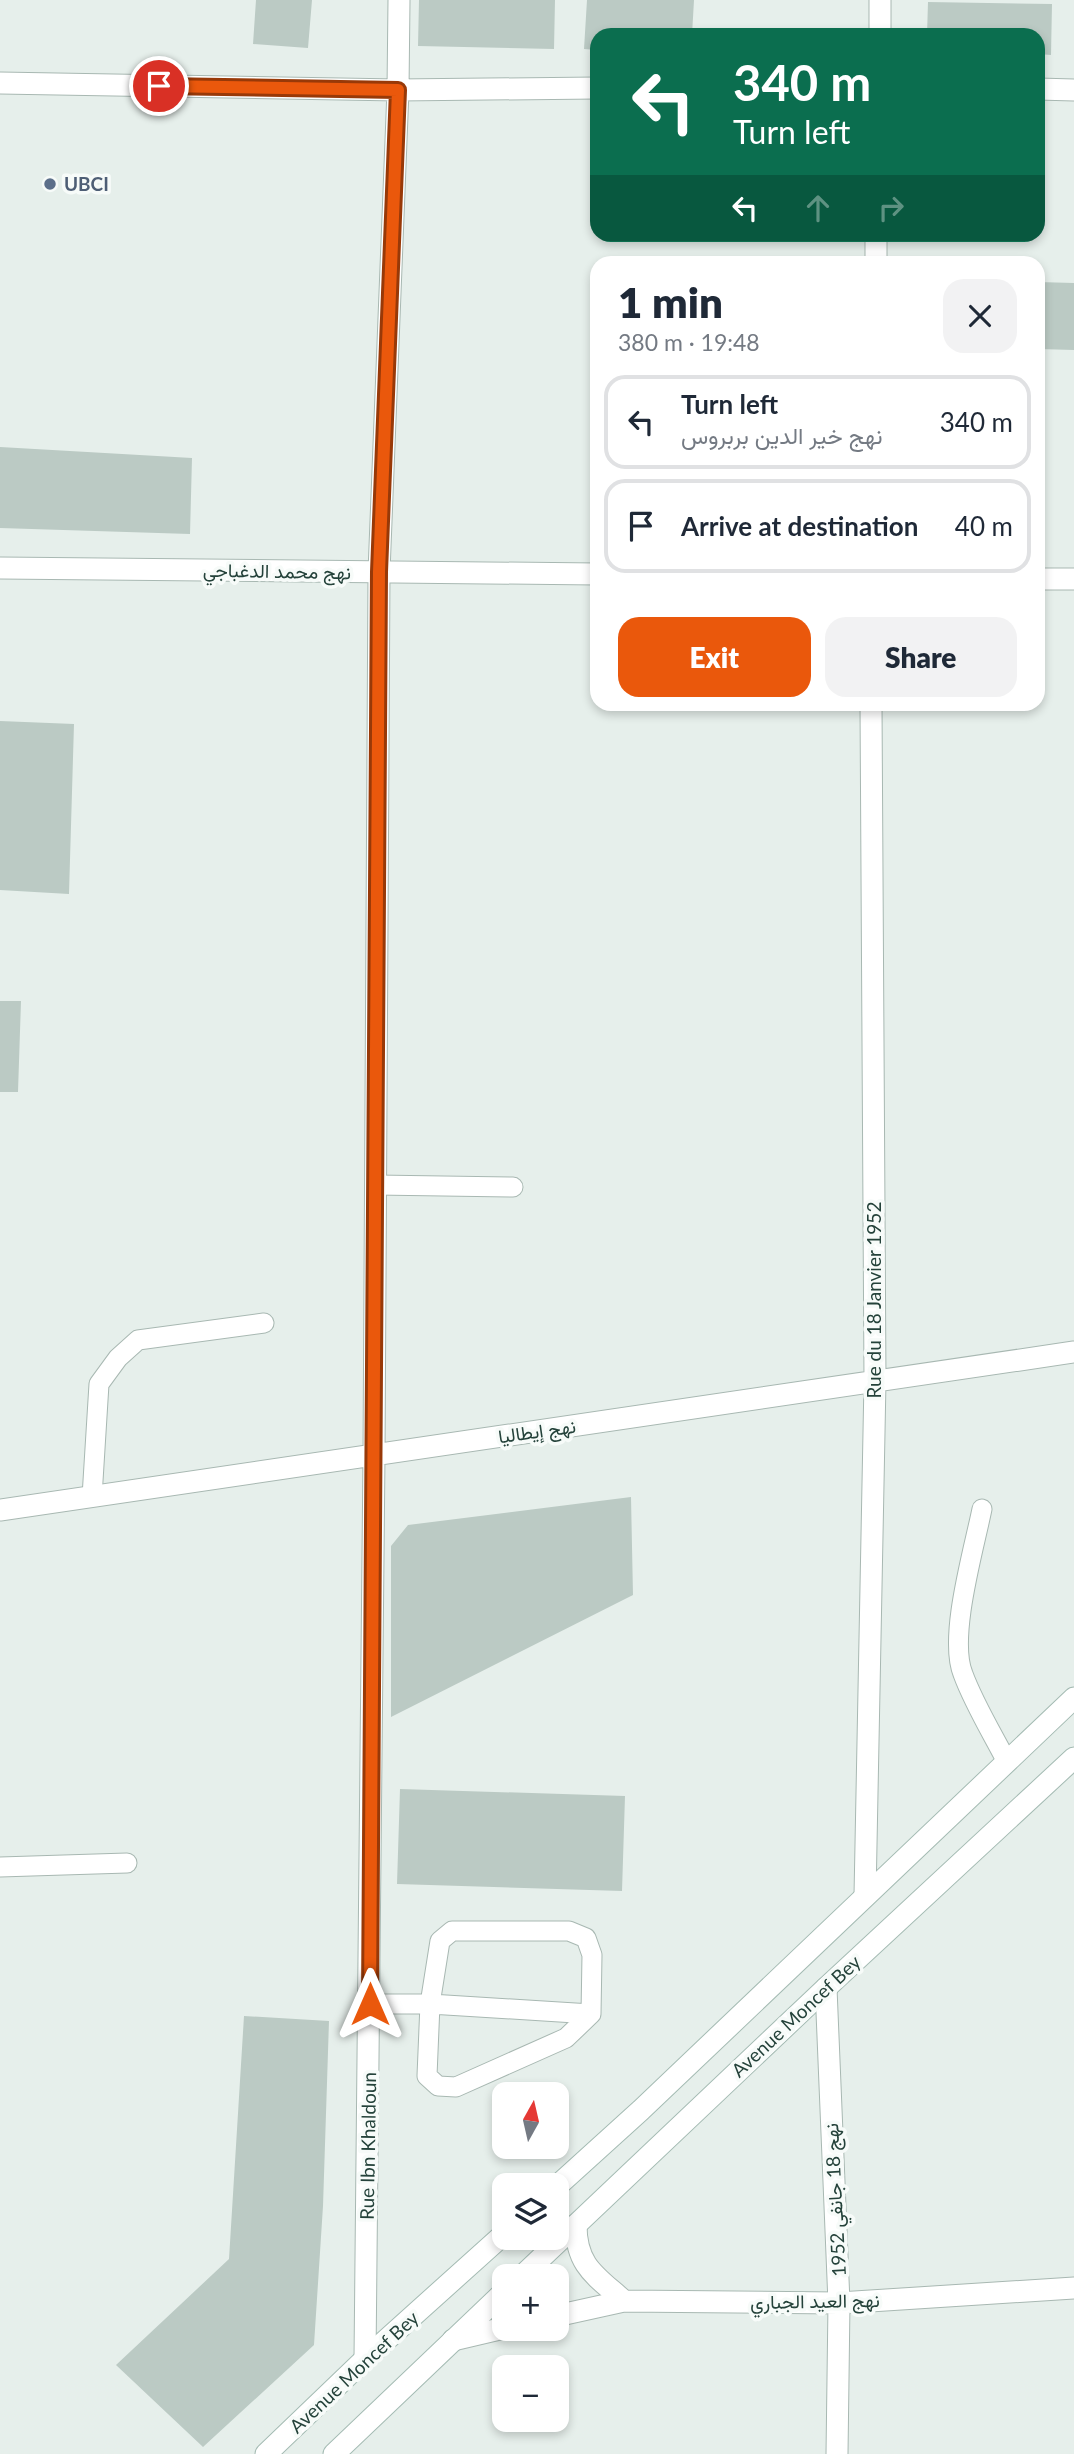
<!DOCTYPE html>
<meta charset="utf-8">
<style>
body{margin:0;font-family:Lato,Vazirmatn,sans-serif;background:#f2f2f3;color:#1f2937;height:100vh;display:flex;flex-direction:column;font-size:26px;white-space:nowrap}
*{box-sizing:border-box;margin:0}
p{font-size:23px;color:#747a83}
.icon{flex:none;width:38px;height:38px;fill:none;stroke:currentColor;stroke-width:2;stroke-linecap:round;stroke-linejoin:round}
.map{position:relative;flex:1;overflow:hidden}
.panel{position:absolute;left:590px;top:256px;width:455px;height:455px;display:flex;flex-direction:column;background:#fff;border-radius:21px;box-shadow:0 4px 10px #0003}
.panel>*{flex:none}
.guide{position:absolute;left:590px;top:28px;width:455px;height:214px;border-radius:21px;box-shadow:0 4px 10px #0003;background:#0b6e4f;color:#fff;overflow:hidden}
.needle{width:46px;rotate:8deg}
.tools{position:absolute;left:492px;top:2082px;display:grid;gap:14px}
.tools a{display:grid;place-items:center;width:77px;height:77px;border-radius:14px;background:#fff;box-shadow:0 4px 10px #0003;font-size:35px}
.pin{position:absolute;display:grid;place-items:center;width:60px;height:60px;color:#fff;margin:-30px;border:4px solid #fff;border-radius:50%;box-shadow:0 2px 7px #0007}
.me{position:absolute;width:77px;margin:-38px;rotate:0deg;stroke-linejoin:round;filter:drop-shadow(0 0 5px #0008)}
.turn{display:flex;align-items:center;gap:24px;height:147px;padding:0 28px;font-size:32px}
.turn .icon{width:91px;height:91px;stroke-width:2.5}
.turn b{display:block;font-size:49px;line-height:60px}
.lanes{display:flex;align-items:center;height:66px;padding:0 28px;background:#0003;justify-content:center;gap:35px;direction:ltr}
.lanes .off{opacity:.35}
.round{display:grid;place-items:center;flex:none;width:74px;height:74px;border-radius:21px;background:#f2f2f3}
.summary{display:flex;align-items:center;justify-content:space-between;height:119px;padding:0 28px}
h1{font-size:42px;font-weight:800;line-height:52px}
.primary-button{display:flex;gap:14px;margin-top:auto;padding:14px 28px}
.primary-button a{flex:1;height:80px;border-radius:21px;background:#ea580c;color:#fff;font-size:28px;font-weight:800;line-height:80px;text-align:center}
.primary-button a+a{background:#f2f2f3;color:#1f2937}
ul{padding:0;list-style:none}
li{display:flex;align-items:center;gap:21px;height:94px;margin:0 14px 10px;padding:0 14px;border:4px solid #e0e1e3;border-radius:21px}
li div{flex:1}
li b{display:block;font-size:26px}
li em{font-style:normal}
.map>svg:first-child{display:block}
.building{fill:#bbcac4}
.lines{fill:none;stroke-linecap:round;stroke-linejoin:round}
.lane-casing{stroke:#a8b8b2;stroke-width:21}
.street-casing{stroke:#a8b8b2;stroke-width:23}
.secondary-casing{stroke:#a4bbb3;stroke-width:23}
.lane{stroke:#fff;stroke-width:19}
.street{stroke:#fff;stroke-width:21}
.secondary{stroke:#fff;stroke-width:21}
.route-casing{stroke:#983908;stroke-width:18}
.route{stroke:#ea580c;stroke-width:12}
.service-dot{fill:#5c6f8a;stroke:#f7fbf9;stroke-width:2.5}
.labels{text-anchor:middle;stroke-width:7;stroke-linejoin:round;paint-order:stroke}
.service-label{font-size:19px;font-weight:bold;fill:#4e5e75;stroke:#f7fbf9;text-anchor:start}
.street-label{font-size:19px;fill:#24423a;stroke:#f7fbf9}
</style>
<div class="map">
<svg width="1074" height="2454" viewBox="0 0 1074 2454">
<rect width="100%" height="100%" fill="#e6efeb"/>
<path class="building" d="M256,0h56l-4,48 -55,-4z
M419,0h136l-1,49 -136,-3z
M587,0h107l-2,35h-95v15l-13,-1z
M928,2l124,2 -1,51 -13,-1v-19h-111z
M1038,282l36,1v67l-36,-1z
M0,447l192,11 -2,76 -190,-6z
M0,721l74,3 -5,170 -69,-4z
M0,1001h21l-3,91h-18z
M631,1497l2,98 -242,122v-171l17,-21z
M400,1789l225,7 -3,95 -225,-7z
M244,2016l85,5 -6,185 -9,139 -111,102 -87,-82 113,-106z"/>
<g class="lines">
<defs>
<path id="lane" d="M376,1185l137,2
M92,1497l7,-113 19,-26 20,-18 126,-17
M982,1509c-8,40 -34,128 -19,165 11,30 29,59 44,88
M0,1867l127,-4
M452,1931h117l17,7 6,17 -1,59 -25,24 -110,49 -18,-1 -11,-10 3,-72 10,-63z
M370,2004h60l161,10"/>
<path id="street" d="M880,35v-35
M0,83l398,7 199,-2
M1038,89l36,1
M876,262v-28
M0,568l597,6
M1038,579h36
M0,1510l1074,-158
M865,1896l10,-515 -4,-677
M826,1988l13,315 -2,151
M576,2225c0,41 20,51 48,76
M556,2316l68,-15 215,2 235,-15
M453,2340l51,-12
M365,2359l9,-903 5,-884 19,-482 1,-90"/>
<path id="secondary" d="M556,2187l85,-77 433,-412
M521,2277l305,-289 248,-230
M266,2454l99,-95 139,-125
M334,2454l170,-162"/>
</defs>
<use href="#lane" class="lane-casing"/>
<use href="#street" class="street-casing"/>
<use href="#secondary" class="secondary-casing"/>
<use href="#lane" class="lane"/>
<use href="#street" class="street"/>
<use href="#secondary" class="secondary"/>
</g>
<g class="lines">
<defs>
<path id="route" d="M159,86l239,4 -19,482 -9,1432"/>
</defs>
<use href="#route" class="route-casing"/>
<use href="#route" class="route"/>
</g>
<circle class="service-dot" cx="50" cy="184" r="7"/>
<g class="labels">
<g class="service-label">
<text x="64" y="191">UBCI</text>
</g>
<g class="street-label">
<text transform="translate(277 571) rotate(1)" y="7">نهج محمد الدغباجي</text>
<text transform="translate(874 1300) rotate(-90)" y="7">Rue du 18 Janvier 1952</text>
<text transform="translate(537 1431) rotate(-8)" y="7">نهج إيطاليا</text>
<text transform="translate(796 2016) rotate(-43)" y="7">Avenue Moncef Bey</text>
<text transform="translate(368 2146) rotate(-89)" y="7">Rue Ibn Khaldoun</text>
<text transform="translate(835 2200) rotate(-93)" y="7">نهج 18 جانفي 1952</text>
<text transform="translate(815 2301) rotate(-1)" y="7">نهج العيد الجباري</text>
<text transform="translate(354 2372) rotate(-43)" y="7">Avenue Moncef Bey</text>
</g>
</g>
</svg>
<div class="tools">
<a><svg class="needle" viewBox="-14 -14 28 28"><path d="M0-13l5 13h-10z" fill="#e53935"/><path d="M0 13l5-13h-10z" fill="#747a83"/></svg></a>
<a><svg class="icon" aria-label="layers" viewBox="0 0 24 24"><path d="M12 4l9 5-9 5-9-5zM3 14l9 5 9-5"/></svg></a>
<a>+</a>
<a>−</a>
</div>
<div class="pin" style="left:159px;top:86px;background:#d93025"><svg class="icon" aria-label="arrive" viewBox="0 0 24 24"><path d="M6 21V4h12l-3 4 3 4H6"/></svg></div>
<svg class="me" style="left:370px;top:2004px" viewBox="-20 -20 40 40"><path d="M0-17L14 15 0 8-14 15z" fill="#ea580c" stroke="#fff" stroke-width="4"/></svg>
<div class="guide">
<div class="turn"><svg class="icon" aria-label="left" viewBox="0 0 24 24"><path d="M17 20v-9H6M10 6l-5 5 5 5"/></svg><div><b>340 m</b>Turn left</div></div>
<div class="lanes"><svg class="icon" aria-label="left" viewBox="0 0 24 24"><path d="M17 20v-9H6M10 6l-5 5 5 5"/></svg><svg class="icon off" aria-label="ahead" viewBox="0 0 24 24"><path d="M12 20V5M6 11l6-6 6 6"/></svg><svg class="icon off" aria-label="right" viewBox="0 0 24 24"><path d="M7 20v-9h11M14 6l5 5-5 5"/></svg></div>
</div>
<section class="panel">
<div class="summary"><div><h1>1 min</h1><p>380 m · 19:48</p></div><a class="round"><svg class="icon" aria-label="close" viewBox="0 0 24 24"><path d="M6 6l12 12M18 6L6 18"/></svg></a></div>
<ul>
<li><svg class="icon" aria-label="left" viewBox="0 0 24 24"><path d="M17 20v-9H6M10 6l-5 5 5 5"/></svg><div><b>Turn left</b><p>نهج خير الدين بربروس</p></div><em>340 m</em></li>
<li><svg class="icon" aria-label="arrive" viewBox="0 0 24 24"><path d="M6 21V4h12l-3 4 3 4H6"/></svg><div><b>Arrive at destination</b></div><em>40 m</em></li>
</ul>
<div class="primary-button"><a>Exit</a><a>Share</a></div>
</section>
</div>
